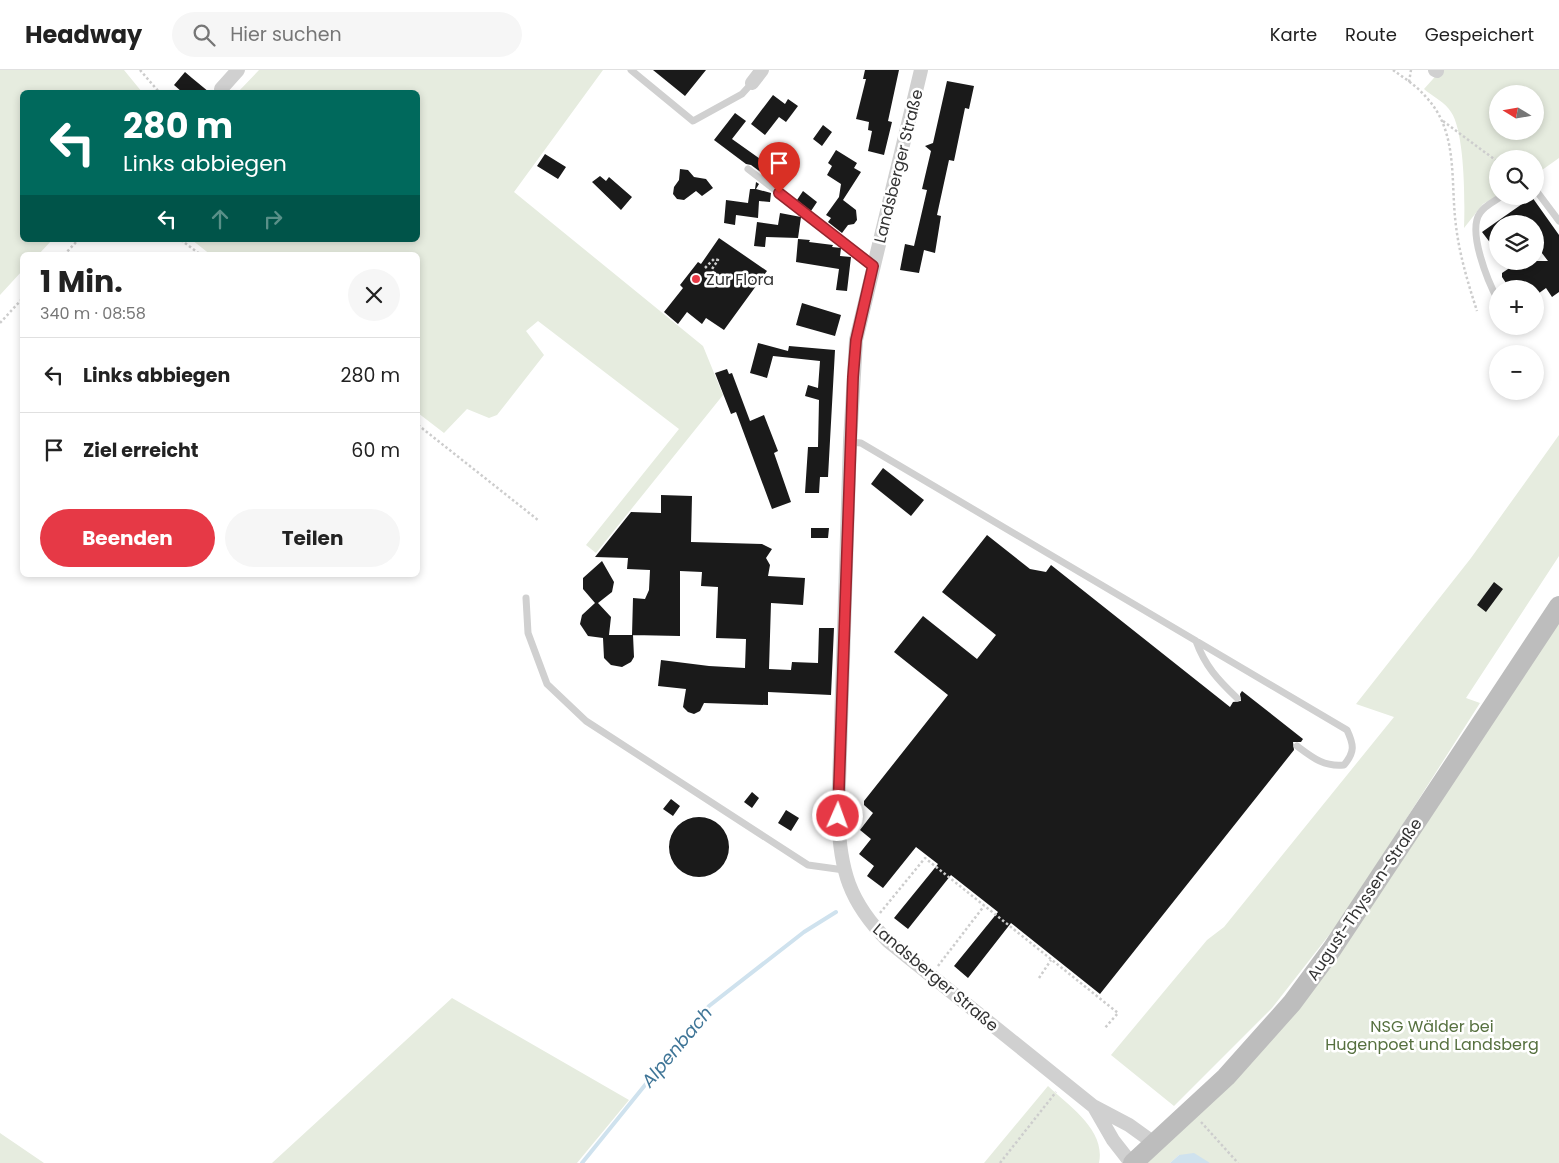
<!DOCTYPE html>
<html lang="de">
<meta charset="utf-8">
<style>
body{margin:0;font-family:Poppins,sans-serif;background:#f6f6f6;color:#222;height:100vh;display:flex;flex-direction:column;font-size:19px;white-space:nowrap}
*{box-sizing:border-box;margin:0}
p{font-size:16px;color:#767676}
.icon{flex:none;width:28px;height:28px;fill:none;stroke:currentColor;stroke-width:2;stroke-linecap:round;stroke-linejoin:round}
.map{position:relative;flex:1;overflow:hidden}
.details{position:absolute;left:20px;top:182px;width:400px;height:325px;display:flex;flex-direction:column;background:#fff;border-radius:8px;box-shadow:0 2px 8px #0003}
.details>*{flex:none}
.banner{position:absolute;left:20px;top:20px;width:400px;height:152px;border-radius:8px;box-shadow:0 2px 8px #0003;background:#00695c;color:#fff;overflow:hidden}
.needle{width:32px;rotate:281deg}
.tools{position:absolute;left:1489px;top:15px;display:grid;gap:10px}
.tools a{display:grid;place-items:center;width:55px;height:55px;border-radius:50%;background:#fff;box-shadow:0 2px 8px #0003;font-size:25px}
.pin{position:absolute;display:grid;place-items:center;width:42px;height:42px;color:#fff;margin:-51px -21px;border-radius:50% 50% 50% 0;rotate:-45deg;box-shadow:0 0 5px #0007}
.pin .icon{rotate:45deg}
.me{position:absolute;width:55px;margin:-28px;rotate:2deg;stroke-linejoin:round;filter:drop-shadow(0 0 4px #0008)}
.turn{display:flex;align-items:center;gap:18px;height:105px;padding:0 20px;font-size:22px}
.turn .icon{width:65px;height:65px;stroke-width:2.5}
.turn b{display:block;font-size:35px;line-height:42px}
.lanes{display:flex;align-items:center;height:48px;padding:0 20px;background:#0003;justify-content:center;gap:25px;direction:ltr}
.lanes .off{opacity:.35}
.round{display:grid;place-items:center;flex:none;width:52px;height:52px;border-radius:26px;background:#f6f6f6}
.overview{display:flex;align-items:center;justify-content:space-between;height:85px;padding:0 20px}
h1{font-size:30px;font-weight:700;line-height:38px}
.button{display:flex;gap:10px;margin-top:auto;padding:10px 20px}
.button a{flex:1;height:58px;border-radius:30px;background:#e63946;color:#fff;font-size:20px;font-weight:700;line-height:58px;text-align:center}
.button a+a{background:#f6f6f6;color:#222}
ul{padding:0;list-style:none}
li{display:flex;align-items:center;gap:15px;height:75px;padding:0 20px;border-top:1px solid #e0e0e0}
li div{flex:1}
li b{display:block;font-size:19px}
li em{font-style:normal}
header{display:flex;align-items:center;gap:30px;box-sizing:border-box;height:70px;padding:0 25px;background:#fff;border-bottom:1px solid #e0e0e0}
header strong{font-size:24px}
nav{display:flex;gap:28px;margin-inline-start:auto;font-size:18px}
.search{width:350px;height:45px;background:#f6f6f6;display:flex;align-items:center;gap:12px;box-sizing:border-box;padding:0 18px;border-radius:28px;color:#767676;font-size:19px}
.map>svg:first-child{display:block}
.green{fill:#e6ecdf;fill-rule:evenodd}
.water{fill:#cfe2ee}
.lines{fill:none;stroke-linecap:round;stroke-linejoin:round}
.stream{stroke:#cfe2ee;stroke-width:4}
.building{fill:#1a1a1a}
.path{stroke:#cdcdcd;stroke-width:2.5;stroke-dasharray:2.5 2.5;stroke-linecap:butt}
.service{stroke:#d0d0d0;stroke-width:7}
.minor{stroke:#d0d0d0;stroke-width:14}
.secondary{stroke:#bdbdbd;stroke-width:20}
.route-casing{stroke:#96252e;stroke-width:12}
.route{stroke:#e63946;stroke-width:9}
.poi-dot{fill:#e63946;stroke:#fff;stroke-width:2}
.labels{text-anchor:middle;stroke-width:5;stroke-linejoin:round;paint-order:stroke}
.street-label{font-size:16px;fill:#333;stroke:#fff}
.poi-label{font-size:16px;fill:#333;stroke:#fff;text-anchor:start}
.park-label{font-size:16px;fill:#56703f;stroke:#fff}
.water-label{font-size:18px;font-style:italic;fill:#3f7597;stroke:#fff}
</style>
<header>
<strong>Headway</strong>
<div class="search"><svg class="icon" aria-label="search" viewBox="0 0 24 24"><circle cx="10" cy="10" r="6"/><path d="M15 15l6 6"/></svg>Hier suchen</div>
<nav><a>Karte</a><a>Route</a><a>Gespeichert</a></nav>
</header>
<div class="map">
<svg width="1559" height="1093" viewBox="0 0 1559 1093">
<rect width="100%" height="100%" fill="#fff"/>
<path class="green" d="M0,0h124l18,22h-120v148h30l-14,15h-16v16l-22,24z
M259,0h344l-89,122 189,154 20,49 -127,158 -10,-8 93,-116 -141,-108 -12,10 18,24 -47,60 -8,3 -22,-9 -23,24 -26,-20v-158h-207l-19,-15h226v-148h-180z
M1441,0h118v88l-24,17v-16h-37l-1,37 -14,8 -19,24c1,-25 1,-96 -13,-116 -5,-9 -19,-16 -27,-23zM1498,24h37v37h-37z
M1559,365v121l-93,142 14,5 -133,209 -75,96 -98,98 -63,-51 96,-115 17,-13 170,-210 -38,-13 115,-146z
M1559,549v544h-349l-31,-8 -9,8h-32l88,-84z
M452,928l177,102 -52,63h-305z
M1048,1016c21,20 58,44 51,77h-115z
M0,1063l44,30h-44z"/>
<path class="water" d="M1194,1083l16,10h-40l9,-8z"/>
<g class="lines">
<path class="stream" d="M582,1093l127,-157 95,-74 32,-20"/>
</g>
<path class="building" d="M653,0h53l-21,26z
M865,0h34l-11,51 4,1 -8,33 -16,-4 4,-20 -4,-1 1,-8 -13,-3 10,-40h-3z
M185,2l7,6 17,14h-27l-8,-7z
M947,11l27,5 -5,23 -4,-1 -11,53 -5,-1 -12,55 4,1 -6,37 -11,-3 -5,23 -19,-3 5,-26 9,2 13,-56 -5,-1 9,-38 -6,-5 8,-3z
M773,25l12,9 3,-5 10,7 -12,16 -7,-5 -14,18 -14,-11z
M735,43l11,8 -14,18 31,22 12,-15 9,7 -18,23 -15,-11 -5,-1 -32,-24z
M823,55l9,7 -10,14 -9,-7z
M836,80l21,13 -3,5 7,4 -18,28 13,10 1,10 -3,4 -6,1 -6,8 -14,-11 3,-4 -5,-3 13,-18 2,-13 -14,-9 5,-9 -4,-3z
M545,84l21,13 -8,12 -21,-13z
M680,99l8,1 6,7 12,2 7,9 -11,8 -6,-5 -12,9 -7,-1 -4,-5 1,-7 5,-7z
M600,106l6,5 3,-4 23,20 -11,13 -29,-28z
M756,112l3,2 -3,5 15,4 -1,9 -11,-1 -1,17 -22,-3 -1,10 -11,-2 2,-23 22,3 2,-14h5z
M803,121l14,11 -6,9 -14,-11z
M1532,127l27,38v57l-7,5 -6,-9 -11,8v-7h-25l-8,-12v-4l18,-12 3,5 8,-5h17l-13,-17v-20h-37v29l-16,-21z
M780,143l21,4 -3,21 -32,-1 -1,10 -11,-1 3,-24 21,3z
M719,168l48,33 -43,59 -18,-12 -4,6 -15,-12 -9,12 -14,-12 19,-24 -3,-3 18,-23 3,2z
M798,169l12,1 -1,2 24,3 -1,2 9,1 -1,8 11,1 -4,34 -11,-1 3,-21 -43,-7z
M802,233l39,12 -6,21 -39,-11z
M758,273l30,8 1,-5 46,4 -7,127h-8l-1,16h-14l3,-46h10l1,-47 -14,-4 3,-11 10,3 2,-27 -47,-5 -6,22 -17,-5z
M727,299l2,5 3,-1 18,48 14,-6 14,36 -4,2 17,49 -19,7 -36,-97 -5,2 -16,-41z
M883,398l41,32 -13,16 -40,-32z
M661,425l31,1 -1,46 71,2 10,5 -6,9 4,7 -2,11 37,2 -2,27 -32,-2 -2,66 22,1 1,-8 26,1 1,-35h15l-3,67 -63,-3v13l-64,-2 -4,8 -6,3 -6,-2 -5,-5 3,-18 -28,-3 3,-26 48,6 36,2 1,-29 -30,-1 2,-51 -17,-1 1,-14 -22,-1v65l-48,-1 1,-37 12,1 4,-9 1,-20 -23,-1 1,-11 -33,-1 36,-45 30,1z
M811,458h18l-1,10h-17z
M987,465l43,34 16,3 5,-7 179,142 3,-5 8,-1 -1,-7 2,-3 61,48 -2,3h-8l1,8 -194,244 -89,-71 -43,55 -14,-12 44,-54 -47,-37 -43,54 -14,-11 44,-54 -22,-17 -33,41 -16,-12 7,-10 -15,-12 12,-15 -11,-9 13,-17 -9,-8v-4l84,-106 -54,-43 29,-36 54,43 19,-24 -54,-43z
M602,491l12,21 -2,10 -14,11 13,14 -2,18h24l1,22 -3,5 -9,5 -11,-2 -7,-7 -1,-20 -15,-2 -8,-12 2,-9 13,-12 -12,-14v-11z
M1494,512l9,7 -17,23 -9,-7z
M752,722l7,6 -7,10 -8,-6z
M671,729l9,7 -7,10 -10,-7z
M786,740l13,8 -8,13 -13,-8z
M669 777a30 30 0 1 1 60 0a30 30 0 1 1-60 0Z"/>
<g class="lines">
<path class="path" d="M140,0l19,22
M1393,0c11,8 24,16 33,27 31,33 25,78 29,120 3,33 12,63 22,94
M1409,12l2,-12
M1443,51l55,41
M181,170l20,15
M64,185l14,-15
M705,198l9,-9 4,1 -6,9 3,9 -3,5
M0,253l22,-24
M418,355l120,95
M880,843l45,-55 193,155 -14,16
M938,896l46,-60
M1039,908l12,-18
M1201,1052l37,41
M1000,1093l56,-71"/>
<path class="service" d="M631,0l62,51 49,-27 10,-11
M748,99l125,97
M1535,119l24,32
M1498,230c-10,-18 -31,-69 -18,-87 5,-8 15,-12 22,-17
M850,372l11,1 486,287c7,15 8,22 -3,35 -20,2 -31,-7 -47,-19
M526,528l2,35 19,51 39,37 222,144 36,5
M1196,571c9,25 22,39 41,57"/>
<path class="minor" d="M921,0l-65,270 -6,102 -12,374c2,54 11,86 50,125l205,165 36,19 25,18
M1435,0l2,1
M752,13l10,-13
M221,19l17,-19
M1094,1037l19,33 18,23"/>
<path class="secondary" d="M1133,1093l93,-86 66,-74 40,-54 227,-343"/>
</g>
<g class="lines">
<defs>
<path id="route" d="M779,123l94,73 -17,74 -3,37 -15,439"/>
</defs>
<use href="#route" class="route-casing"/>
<use href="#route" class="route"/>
</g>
<circle class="poi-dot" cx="696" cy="209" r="5"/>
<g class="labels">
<g class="street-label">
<text transform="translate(898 96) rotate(-76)" y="6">Landsberger Straße</text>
<text transform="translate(1364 829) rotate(-56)" y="6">August-Thyssen-Straße</text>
<text transform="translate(936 907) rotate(40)" y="6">Landsberger Straße</text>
</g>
<g class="poi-label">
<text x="706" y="215">Zur Flora</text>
</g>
<g class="park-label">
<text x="1432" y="962">NSG Wälder bei<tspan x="1432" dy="18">Hugenpoet und Landsberg</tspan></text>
</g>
<g class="water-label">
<text transform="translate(677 977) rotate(-50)" y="6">Alpenbach</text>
</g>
</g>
</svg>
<div class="tools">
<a><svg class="needle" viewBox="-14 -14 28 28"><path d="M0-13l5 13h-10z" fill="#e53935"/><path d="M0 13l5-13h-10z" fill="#767676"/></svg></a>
<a><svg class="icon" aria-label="search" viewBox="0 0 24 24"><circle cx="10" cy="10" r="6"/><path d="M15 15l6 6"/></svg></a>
<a><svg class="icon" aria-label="layers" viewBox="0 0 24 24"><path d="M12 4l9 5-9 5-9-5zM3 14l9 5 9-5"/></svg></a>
<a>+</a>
<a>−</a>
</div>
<div class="pin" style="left:779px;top:123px;background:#d93025"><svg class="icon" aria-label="arrive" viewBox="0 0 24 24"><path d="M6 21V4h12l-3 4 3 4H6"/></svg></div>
<svg class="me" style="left:838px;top:746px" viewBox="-20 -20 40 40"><circle r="17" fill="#e63946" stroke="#fff" stroke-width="3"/><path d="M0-11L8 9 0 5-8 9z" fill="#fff"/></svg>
<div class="banner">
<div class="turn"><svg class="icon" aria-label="left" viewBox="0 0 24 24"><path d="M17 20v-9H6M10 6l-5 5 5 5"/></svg><div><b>280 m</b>Links abbiegen</div></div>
<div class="lanes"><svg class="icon" aria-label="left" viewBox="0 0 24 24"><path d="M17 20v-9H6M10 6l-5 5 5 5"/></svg><svg class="icon off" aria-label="ahead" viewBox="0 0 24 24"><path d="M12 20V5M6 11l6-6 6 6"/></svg><svg class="icon off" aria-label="right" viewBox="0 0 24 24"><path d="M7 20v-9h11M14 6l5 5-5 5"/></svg></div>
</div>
<section class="details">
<div class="overview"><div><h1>1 Min.</h1><p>340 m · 08:58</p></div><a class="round"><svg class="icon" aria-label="close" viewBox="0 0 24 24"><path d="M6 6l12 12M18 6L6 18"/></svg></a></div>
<ul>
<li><svg class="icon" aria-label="left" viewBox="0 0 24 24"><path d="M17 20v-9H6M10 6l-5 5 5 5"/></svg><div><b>Links abbiegen</b></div><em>280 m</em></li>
<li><svg class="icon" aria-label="arrive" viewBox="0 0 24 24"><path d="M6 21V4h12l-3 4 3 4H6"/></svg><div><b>Ziel erreicht</b></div><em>60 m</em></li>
</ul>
<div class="button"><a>Beenden</a><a>Teilen</a></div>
</section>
</div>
